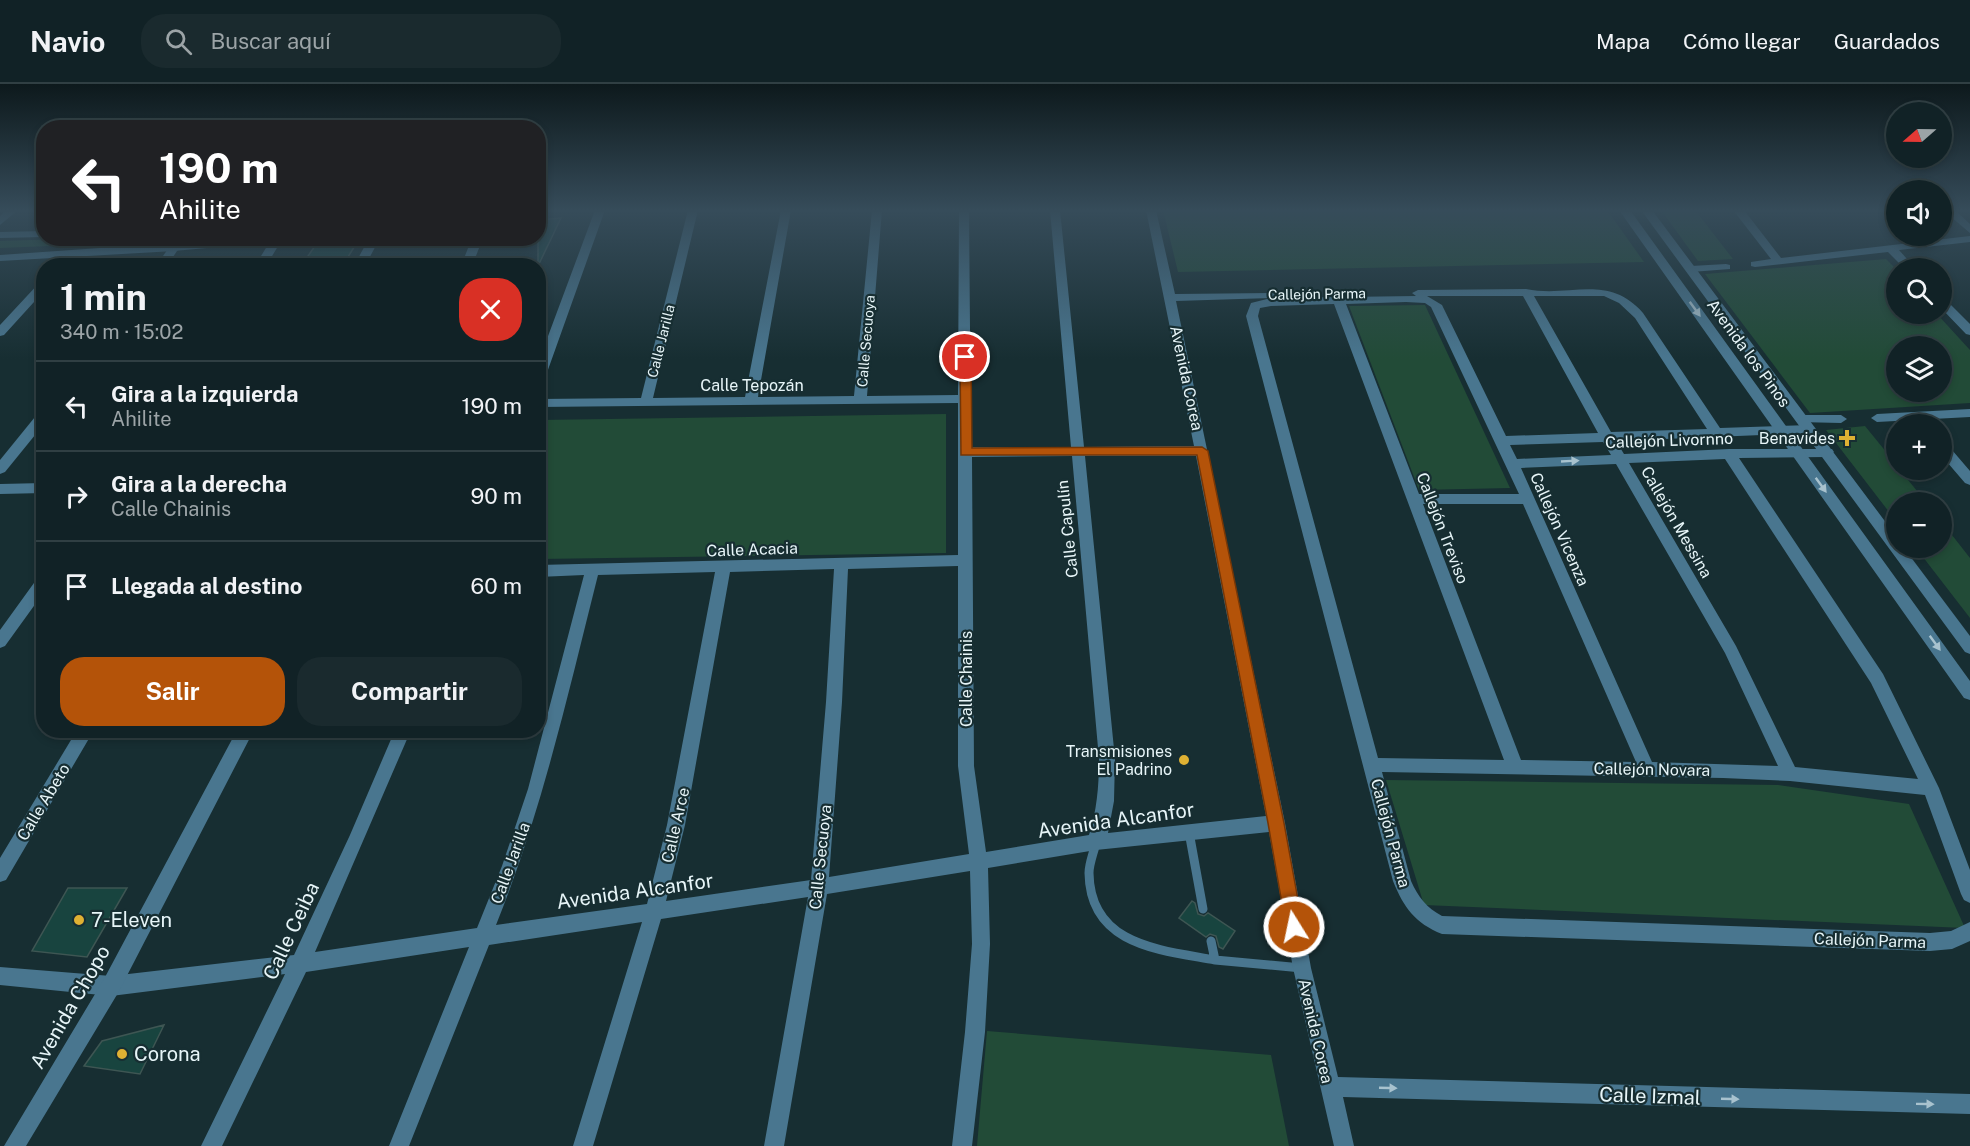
<!DOCTYPE html>
<html lang="es">
<meta charset="utf-8">
<style>
body{margin:0;font-family:"Public Sans",sans-serif;background:#1a2a2e;color:#f1f3f6;height:100vh;display:flex;flex-direction:column;font-size:22px;white-space:nowrap}
*{box-sizing:border-box;margin:0}
p{font-size:20px;color:#9ca4a7}
.icon{flex:none;width:33px;height:33px;fill:none;stroke:currentColor;stroke-width:2;stroke-linecap:round;stroke-linejoin:round}
.map{position:relative;flex:1;overflow:hidden}
.panel{position:absolute;left:36px;top:174px;width:510px;height:480px;display:flex;flex-direction:column;background:#112226;border-radius:24px;box-shadow:0 3px 9px #0003,0 0 0 2px #303f43}
.panel>*{flex:none}
.banner{position:absolute;left:36px;top:36px;width:510px;height:126px;border-radius:24px;box-shadow:0 3px 9px #0003,0 0 0 2px #303f43;background:#202124;color:#fff;overflow:hidden}
.needle{width:39px;rotate:250deg}
.tools{position:absolute;left:1886px;top:18px;display:grid;gap:12px}
.tools a{display:grid;place-items:center;width:66px;height:66px;border-radius:50%;background:#112226;box-shadow:0 3px 9px #0003,0 0 0 2px #303f43;font-size:30px}
.pin{position:absolute;display:grid;place-items:center;width:51px;height:51px;color:#fff;margin:-26px;border:3px solid #fff;border-radius:50%;box-shadow:0 2px 6px #0007}
.me{position:absolute;width:66px;margin:-33px;rotate:350deg;stroke-linejoin:round;filter:drop-shadow(0 0 4px #0008)}
.turn{display:flex;align-items:center;gap:21px;height:126px;padding:0 24px;font-size:27px}
.turn .icon{width:78px;height:78px;stroke-width:2.5}
.turn b{display:block;font-size:42px;line-height:51px}
.round{display:grid;place-items:center;flex:none;width:63px;height:63px;border-radius:24px;background:#1a2a2e}
.summary{display:flex;align-items:center;justify-content:space-between;height:102px;padding:0 24px}
h1{font-size:36px;font-weight:700;line-height:45px}
.cta{display:flex;gap:12px;margin-top:auto;padding:12px 24px}
.cta a{flex:1;height:69px;border-radius:24px;background:#b45309;color:#fff;font-size:24px;font-weight:700;line-height:69px;text-align:center}
.cta a+a{background:#1a2a2e;color:#f1f3f6}
ul{padding:0;list-style:none}
li{display:flex;align-items:center;gap:18px;height:90px;padding:0 24px;border-top:2px solid #303f43}
li div{flex:1}
li b{display:block;font-size:22px}
li em{font-style:normal}
header{display:flex;align-items:center;gap:36px;box-sizing:border-box;height:84px;padding:0 30px;background:#112226;border-bottom:2px solid #303f43}
header strong{font-size:28px}
nav{display:flex;gap:33px;margin-inline-start:auto;font-size:21px}
.search{width:420px;height:54px;background:#1a2a2e;display:flex;align-items:center;gap:15px;box-sizing:border-box;padding:0 21px;border-radius:24px;color:#9ca4a7;font-size:22px}
.map>svg:first-child{display:block}
.green{fill:#224b37;fill-rule:evenodd}
.building{fill:#18443f;stroke:#3e5653;stroke-width:1.5}
.lines{fill:none;stroke-linecap:round;stroke-linejoin:round}
.service{stroke:#49768f;stroke-width:9}
.minor{fill:#49768f;fill-rule:evenodd}
.tertiary{fill:#49768f;fill-rule:evenodd}
.oneway{fill:#a8c2ce}
.route{fill:#b45309;stroke:#753606;stroke-width:1.5}
.poi-dot{fill:#dfb133;stroke:#172e32;stroke-width:2}
.labels{text-anchor:middle;stroke-width:4.5;stroke-linejoin:round;paint-order:stroke}
.far-street-label{font-size:14px;fill:#e7f5f8;stroke:#172e32}
.street-label{font-size:16px;fill:#e7f5f8;stroke:#172e32}
.poi-label{font-size:16px;fill:#e7f5f8;stroke:#172e32;text-anchor:end}
.near-street-label{font-size:20px;fill:#e7f5f8;stroke:#172e32}
.near-poi-label{font-size:20px;fill:#e7f5f8;stroke:#172e32;text-anchor:start}
</style>
<header>
<strong>Navio</strong>
<div class="search"><svg class="icon" aria-label="search" viewBox="0 0 24 24"><circle cx="10" cy="10" r="6"/><path d="M15 15l6 6"/></svg>Buscar aquí</div>
<nav><a>Mapa</a><a>Cómo llegar</a><a>Guardados</a></nav>
</header>
<div class="map">
<svg width="1970" height="1062" viewBox="0 0 1970 1062">
<rect width="100%" height="100%" fill="#172e32"/>
<path class="green" d="M1163,126h444l37,52 -466,10z
M1661,126h34l38,49 -35,2z
M62,155l161,-1v1l-223,9v-7z
M1886,175l10,10v45h41l33,36v53l-160,10 -105,-139zM1896,262h45v46h-45z
M1425,221l85,183 -91,2 -70,-184z
M946,330v139l-407,6v-139z
M1865,342l31,38v6h4l26,32h-30v19l-70,-91z
M1941,437l29,37v60l-54,-70h25z
M1386,696l392,5 131,19 56,124 -541,-23z
M987,947l284,24 18,91h-312z"/>
<path class="building" d="M561,134l-23,48v-46z
M356,160l-13,21 -42,1 14,-20z
M68,804h59l-40,69 -55,-6z
M1192,817l3,2 3,11 6,2 4,-3 27,18 -12,18 -4,-2 -3,-11 -6,-2 -4,3 -27,-19z
M164,941l-24,49 -56,-8 18,-25z"/>
<g class="lines">
<path class="service" d="M1189,748l14,77
M1096,758c-2,10 -7,21 -7,31 1,73 72,77 126,87
M1211,857l4,19 87,8"/>
<path class="minor" d="M6,126h12l-18,15v-9z
M595,126h10l-61,171 -6,4v-22z
M688,126h10l-45,188 92,-1 36,-187h10l-33,187 96,-1 18,-186h10l-15,186 91,-1 1,-185h10l2,237h100l-21,-237h10l24,237 110,-1 -48,-236h10l19,84 100,-1v4l-4,1 -95,3 109,522 26,145 27,109 632,17v20l-627,-17 11,49h-20l-41,-178 -24,-136 -173,18 -108,18 2,76 -5,88 -13,114h-20l13,-114 7,-88 -2,-73 -143,23 -43,252h-20l44,-249 -147,22 -68,227h-20l69,-224 -153,23 -80,201h-20l80,-199 -163,25 -84,174h-21l84,-172 -174,22 -111,-11v-18l111,9 183,-21 56,-120 45,-105h16l-96,222 162,-24 25,-62 26,-77 56,-214 -46,2v-12l420,-10v-152l-420,4v-8l103,-1zM1072,372l27,303c0,26 -2,51 -10,76l-103,17 -12,-86 -2,-309zM1085,372h111l70,360 -158,17 6,-32 1,-42zM958,482v200l11,88 -140,23 13,-175 6,-133zM834,485l-8,133 -15,178 -145,21 19,-76 45,-253zM715,488l-48,253 -20,79 -151,21c46,-114 72,-231 102,-350z
M1733,126h11l37,48 189,-22v6l-71,8 16,18h-11l-16,-16 -133,15 -4,-1v-4l20,-3z
M1943,126h12l15,14v9z
M272,154h11l-17,28h-11z
M369,154h11l-15,28h-11z
M174,161l5,3 -12,18h-11l14,-20z
M70,168l6,3 -9,11h-12l11,-13z
M1726,180l4,1v4l-39,3 -6,-3 6,-3z
M44,197v10l-40,44 -4,1v-11l40,-43z
M1526,205c44,9 82,-16 117,24l77,115 90,-3 6,4 -6,4 -194,8 8,13 105,-5h103l2,3 -7,5 -88,1 144,216 56,114 31,82v33l-6,-3 -3,-6 -36,-99 -135,-14 -67,-3 -341,-6 29,109c7,16 16,27 31,35l488,17 21,-2 19,-9v19l-18,8 -22,2 -488,-17c-27,-11 -38,-26 -49,-53l-147,-565 5,-13 20,-5 145,-2 -4,-3 6,-3zM1427,212h96l75,137 -92,3 -64,-131zM1534,212h70l15,7 16,15 72,111 -96,3zM1406,218l19,1 6,4 88,187h-100l-73,-190zM1334,220l170,456 -126,-2 -120,-442 2,-8 11,-2zM1603,358l8,13 -94,4 -7,-14zM1725,375l146,224 47,96 -123,-12 -59,-121 -107,-183zM1616,380l109,189 53,113 -126,-4 -131,-294zM1423,420h100l113,258 -115,-2z
M1941,213l4,2 25,25v11l-4,-1 -25,-26z
M1970,325v8l-93,5 -6,-4 6,-4z
M44,327v13l-39,48 -5,2v-14l39,-48z
M1803,331h38l6,4 -6,4 -43,-1 -1,-3z
M1941,357l5,2 24,28v14l-5,-2 -24,-28z
M44,399v10l-44,1v-10z
M44,491v17l-39,54 -5,2v-18l39,-54z
M77,646h17l-88,150 -6,2v-24z"/>
<path class="tertiary" d="M538,126h12l-12,4z
M1619,126h11l340,471v19l-6,-2z
M1641,126h11l244,326v12h8l66,88v18l-5,-2z
M44,147v6l-44,1v-6z
M243,154h46l-5,3 -110,10 -174,10v-6z
M472,154h11l-11,28h-11z
M237,646h17l-136,263 -92,153h-22l100,-167z"/>
</g>
<defs><path id="oneway-solid" d="M-6-.8H1V-3.2L6.5 0L1 3.2V.8H-6Z" transform="scale(1.5)"/></defs>
<g class="oneway">
<use href="#oneway-solid" transform="translate(1695 225) rotate(54)"/>
<use href="#oneway-solid" transform="translate(1570 377) rotate(-3)"/>
<use href="#oneway-solid" transform="translate(1821 401) rotate(54)"/>
<use href="#oneway-solid" transform="translate(1935 559) rotate(54)"/>
<use href="#oneway-solid" transform="translate(1388 1004) rotate(2)"/>
<use href="#oneway-solid" transform="translate(1730 1015) rotate(2)"/>
<use href="#oneway-solid" transform="translate(1925 1020) rotate(1)"/>
</g>
<linearGradient id="sky" x2="0" y2="1"><stop stop-color="#0d191c"/><stop offset="0.46" stop-color="#364c5a"/><stop offset="1" stop-color="#364c5a" stop-opacity="0"/></linearGradient>
<rect width="1970" height="275" fill="url(#sky)"/>
<path class="route" d="M965,269l6,4 1,91 230,-1 6,4 76,372 19,104 -3,5 -6,3 -6,-3 -2,-5 -18,-104 -71,-368h-236l-1,-98z"/>
<g class="poi-dot">
<path d="M1844 345h6v6h6v6h-6v6h-6v-6h-6v-6h6z"/>
<circle cx="1184" cy="676" r="6"/>
<circle cx="79" cy="836" r="6"/>
<circle cx="122" cy="970" r="6"/>
</g>
<g class="labels">
<g class="far-street-label">
<text transform="translate(1317 210) rotate(-1)" y="5">Callejón Parma</text>
<text transform="translate(661 257) rotate(-76)" y="5">Calle Jarilla</text>
<text transform="translate(866 257) rotate(-85)" y="5">Calle Secuoya</text>
</g>
<g class="street-label">
<text transform="translate(1749 269) rotate(54)" y="6">Avenida los Pinos</text>
<text transform="translate(1187 294) rotate(78)" y="6">Avenida Corea</text>
<text x="752" y="307">Calle Tepozán</text>
<text transform="translate(1669 356) rotate(-2)" y="6">Callejón Livornno</text>
<text transform="translate(1677 438) rotate(60)" y="6">Callejón Messina</text>
<text transform="translate(1443 444) rotate(69)" y="6">Callejón Treviso</text>
<text transform="translate(1067 445) rotate(-96)" y="6">Calle Capulín</text>
<text transform="translate(1560 445) rotate(66)" y="6">Callejón Vicenza</text>
<text transform="translate(752 465) rotate(-2)" y="6">Calle Acacia</text>
<text transform="translate(966 595) rotate(-90)" y="6">Calle Chainis</text>
<text transform="translate(1652 685) rotate(1)" y="6">Callejón Novara</text>
<text transform="translate(43 718) rotate(-59)" y="6">Calle Abeto</text>
<text transform="translate(675 741) rotate(-77)" y="6">Calle Arce</text>
<text transform="translate(1391 749) rotate(75)" y="6">Callejón Parma</text>
<text transform="translate(820 773) rotate(-84)" y="6">Calle Secuoya</text>
<text transform="translate(510 779) rotate(-70)" y="6">Calle Jarilla</text>
<text transform="translate(1870 856) rotate(2)" y="6">Callejón Parma</text>
<text transform="translate(1316 947) rotate(77)" y="6">Avenida Corea</text>
</g>
<g class="poi-label">
<text x="1835" y="360">Benavides</text>
<text x="1172" y="673">Transmisiones<tspan x="1172" dy="18">El Padrino</tspan></text>
</g>
<g class="near-street-label">
<text transform="translate(1116 736) rotate(-8)" y="7">Avenida Alcanfor</text>
<text transform="translate(635 807) rotate(-8)" y="7">Avenida Alcanfor</text>
<text transform="translate(291 847) rotate(-65)" y="7">Calle Ceiba</text>
<text transform="translate(70 923) rotate(-60)" y="7">Avenida Chopo</text>
<text transform="translate(1650 1012) rotate(2)" y="7">Calle Izmal</text>
</g>
<g class="near-poi-label">
<text x="91" y="843">7-Eleven</text>
<text x="134" y="977">Corona</text>
</g>
</g>
</svg>
<div class="tools">
<a><svg class="needle" viewBox="-14 -14 28 28"><path d="M0-13l5 13h-10z" fill="#e53935"/><path d="M0 13l5-13h-10z" fill="#9ca4a7"/></svg></a>
<a><svg class="icon" aria-label="sound" viewBox="0 0 24 24"><path d="M4 9h4l5-4v14l-5-4H4zM17 9q2 3 0 6"/></svg></a>
<a><svg class="icon" aria-label="search" viewBox="0 0 24 24"><circle cx="10" cy="10" r="6"/><path d="M15 15l6 6"/></svg></a>
<a><svg class="icon" aria-label="layers" viewBox="0 0 24 24"><path d="M12 4l9 5-9 5-9-5zM3 14l9 5 9-5"/></svg></a>
<a>+</a>
<a>−</a>
</div>
<div class="pin" style="left:965px;top:273px;background:#d93025"><svg class="icon" aria-label="arrive" viewBox="0 0 24 24"><path d="M6 21V4h12l-3 4 3 4H6"/></svg></div>
<svg class="me" style="left:1294px;top:843px" viewBox="-20 -20 40 40"><circle r="17" fill="#b45309" stroke="#fff" stroke-width="3"/><path d="M0-11L8 9 0 5-8 9z" fill="#fff"/></svg>
<div class="banner">
<div class="turn"><svg class="icon" aria-label="left" viewBox="0 0 24 24"><path d="M17 20v-9H6M10 6l-5 5 5 5"/></svg><div><b>190 m</b>Ahilite</div></div>
</div>
<section class="panel">
<div class="summary"><div><h1>1 min</h1><p>340 m · 15:02</p></div><a class="round" style="background:#d93025;color:#fff"><svg class="icon" aria-label="close" viewBox="0 0 24 24"><path d="M6 6l12 12M18 6L6 18"/></svg></a></div>
<ul>
<li><svg class="icon" aria-label="left" viewBox="0 0 24 24"><path d="M17 20v-9H6M10 6l-5 5 5 5"/></svg><div><b>Gira a la izquierda</b><p>Ahilite</p></div><em>190 m</em></li>
<li><svg class="icon" aria-label="right" viewBox="0 0 24 24"><path d="M7 20v-9h11M14 6l5 5-5 5"/></svg><div><b>Gira a la derecha</b><p>Calle Chainis</p></div><em>90 m</em></li>
<li><svg class="icon" aria-label="arrive" viewBox="0 0 24 24"><path d="M6 21V4h12l-3 4 3 4H6"/></svg><div><b>Llegada al destino</b></div><em>60 m</em></li>
</ul>
<div class="cta"><a>Salir</a><a>Compartir</a></div>
</section>
</div>
